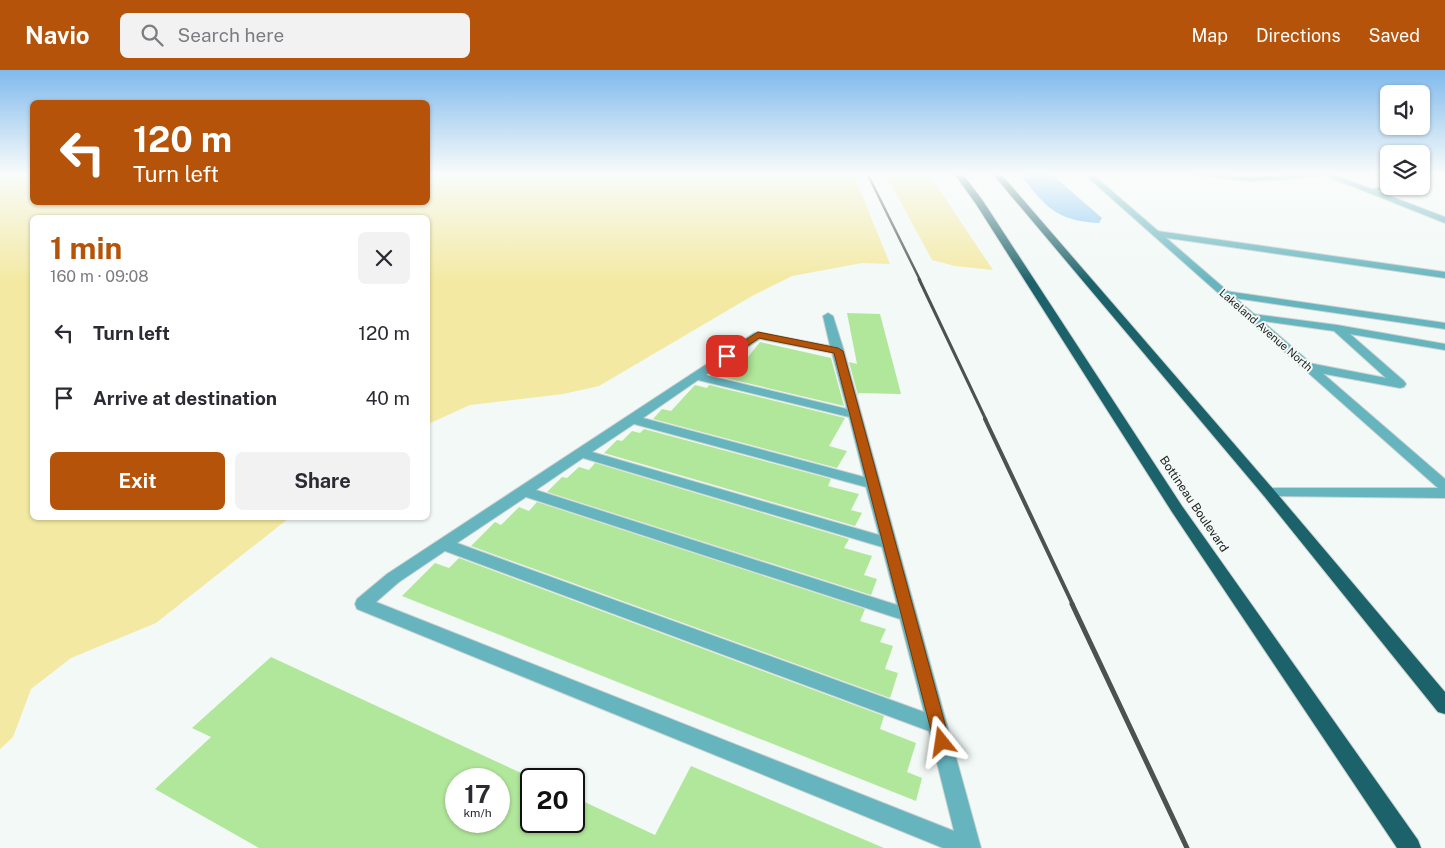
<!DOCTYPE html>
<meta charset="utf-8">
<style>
body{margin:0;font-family:"Public Sans",sans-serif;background:#f2f2f3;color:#2b2b33;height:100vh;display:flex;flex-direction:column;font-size:19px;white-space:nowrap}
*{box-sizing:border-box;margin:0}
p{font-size:16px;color:#7c7c81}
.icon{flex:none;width:28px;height:28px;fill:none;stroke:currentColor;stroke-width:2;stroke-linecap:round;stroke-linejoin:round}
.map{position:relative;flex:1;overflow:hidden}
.side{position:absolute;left:30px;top:145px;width:400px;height:305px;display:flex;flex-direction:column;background:#fff;border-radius:8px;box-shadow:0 1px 4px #0004}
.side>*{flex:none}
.guide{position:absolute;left:30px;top:30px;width:400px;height:105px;border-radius:8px;box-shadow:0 1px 4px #0004;background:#b45309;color:#fff;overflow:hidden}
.fabs{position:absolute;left:1380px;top:15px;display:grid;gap:10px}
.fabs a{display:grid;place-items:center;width:50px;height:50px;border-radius:8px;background:#fff;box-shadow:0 1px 4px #0004;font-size:25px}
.speed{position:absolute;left:445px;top:698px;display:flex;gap:10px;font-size:25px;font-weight:700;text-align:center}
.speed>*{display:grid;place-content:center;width:65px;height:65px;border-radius:50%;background:#fff;box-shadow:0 1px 4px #0004;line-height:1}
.speed small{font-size:12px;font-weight:400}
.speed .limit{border:2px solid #111;border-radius:8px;background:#fff;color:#111}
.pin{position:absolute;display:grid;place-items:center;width:42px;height:42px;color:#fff;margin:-21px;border-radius:10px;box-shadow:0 2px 8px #0006}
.me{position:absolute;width:55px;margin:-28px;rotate:345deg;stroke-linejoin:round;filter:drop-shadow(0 0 4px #0008)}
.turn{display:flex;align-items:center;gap:18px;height:105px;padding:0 20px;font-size:22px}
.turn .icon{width:65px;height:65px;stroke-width:2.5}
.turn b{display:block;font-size:35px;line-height:42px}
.round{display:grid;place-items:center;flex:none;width:52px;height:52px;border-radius:8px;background:#f2f2f3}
.headline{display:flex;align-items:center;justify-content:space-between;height:85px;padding:0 20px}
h1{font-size:30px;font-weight:700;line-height:38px;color:#b45309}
.action{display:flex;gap:10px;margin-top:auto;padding:10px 20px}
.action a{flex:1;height:58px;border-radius:8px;background:#b45309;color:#fff;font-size:20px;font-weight:700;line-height:58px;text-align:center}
.action a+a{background:#f2f2f3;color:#2b2b33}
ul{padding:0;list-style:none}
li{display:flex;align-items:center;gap:15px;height:65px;padding:0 20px}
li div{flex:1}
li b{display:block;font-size:19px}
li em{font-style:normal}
header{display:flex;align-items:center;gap:30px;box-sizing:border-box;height:70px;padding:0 25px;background:#b45309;color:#fff}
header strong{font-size:24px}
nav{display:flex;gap:28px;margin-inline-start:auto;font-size:18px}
.search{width:350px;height:45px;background:#f2f2f3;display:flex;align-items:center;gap:12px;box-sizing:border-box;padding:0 18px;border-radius:8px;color:#7c7c81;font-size:19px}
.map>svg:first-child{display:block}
.green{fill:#f3e9a2}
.water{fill:#85c4f2}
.building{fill:#b1e79a;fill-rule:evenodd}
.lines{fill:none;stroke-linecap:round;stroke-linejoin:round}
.service-casing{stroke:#ccd2d0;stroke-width:2}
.minor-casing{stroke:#ccd2d0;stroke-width:2}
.tertiary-casing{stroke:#ccd2d0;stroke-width:2}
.trunk-casing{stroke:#ccd2d0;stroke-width:2}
.service{fill:#65b4be;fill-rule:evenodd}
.minor{fill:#65b4be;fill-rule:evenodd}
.tertiary{fill:#65b4be;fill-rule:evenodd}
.trunk{fill:#1c626a;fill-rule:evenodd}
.rail-far3{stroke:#4d5150;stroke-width:2.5}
.rail-far2{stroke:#4d5150;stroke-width:3}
.rail-far1{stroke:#4d5150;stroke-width:4}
.rail{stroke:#4d5150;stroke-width:5}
.route{fill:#b45309;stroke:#753606}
.labels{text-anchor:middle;stroke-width:4;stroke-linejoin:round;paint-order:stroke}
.far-street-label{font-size:11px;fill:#202322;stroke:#f2f9f6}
.street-label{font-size:12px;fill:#202322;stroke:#f2f9f6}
</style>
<header>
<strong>Navio</strong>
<div class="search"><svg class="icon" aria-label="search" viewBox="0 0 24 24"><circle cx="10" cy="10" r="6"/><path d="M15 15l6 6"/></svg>Search here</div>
<nav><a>Map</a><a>Directions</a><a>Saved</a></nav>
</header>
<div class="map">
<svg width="1445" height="778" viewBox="0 0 1445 778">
<rect width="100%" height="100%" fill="#f2f9f6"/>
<path class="green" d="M0,103h32v29h396v-29h425l37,91 -28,-1 -70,13 -40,20 -153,90 -36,8 -93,11 -42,19v-206h-396v300h257l-133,105 -85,35 -40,31 -18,48 -13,12z
M885,103h43l65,97 -38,-4 -23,-6z"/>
<path class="water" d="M1019,103h31l52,45 -3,5c-44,-2 -55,-18 -80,-50z"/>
<path class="building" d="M847,243l33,1 21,80 -42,-1 -1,2 -9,-33 8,2z
M760,272l71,16 13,48 -127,-30 16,-17 11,3z
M695,315l12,3 2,-3 136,33 -16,28 18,5 -10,17 -184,-49 9,-10 9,2z
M644,359l187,50 -3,7 31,8 -8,16 11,3 -7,13 -251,-73 13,-13 5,1 10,-10 8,2z
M595,393l254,76 -5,9 28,8 -8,19 13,4 -6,16 -324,-103 15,-15 5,1 12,-11 10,3z
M537,432l328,107 -5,12 26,8 -6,13 13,4 -8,23 13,4 -8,25 -419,-152 24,-24 6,3 18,-18 10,4z
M459,488l425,158 -4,13 36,14 -9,29 15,6 -6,23 -514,-205 33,-33 14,5z
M271,587l263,122h-3v42h43v-24l81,38 36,-69 193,82h-625l-104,-59 56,-52 -19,-9zM456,709h43v42h-43z"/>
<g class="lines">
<defs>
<path id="service" d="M1374,103l15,1v5l-14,-4z
M1389,115l14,1 -33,7 -4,-2z
M1157,161l288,41v6l-291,-42 -1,-2z
M1225,221l220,32v6l-224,-33v-4z
M828,243l5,3 11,35 137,497h-38l-586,-239 -2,-5 2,-5 30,-25 367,-241 4,-1 72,14 -7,-30zM760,269l72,14 15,56 -141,-34zM698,310l151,37 15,60 -221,-59zM634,354l232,63 13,48 -287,-83zM583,388l299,89 15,58 -361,-115zM526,427l374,122 24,93 -467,-169zM445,481l484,180 25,100 -578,-229 23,-20z
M1252,244l85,11 108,19v6l-95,-16 54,47 2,3 -2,3 -4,1 -91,-17 -4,-2 -2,-2 2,-2 4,-2 77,15 -52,-47 -86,-12 -1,-2z"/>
<path id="minor" d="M1083,103h8l354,306v19l-181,-2 -2,-3 2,-3 5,-2h169z
M1185,103h24l43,4 60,-4 18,1 -4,2 -74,5 -63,-6z"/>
<path id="tertiary" d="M1319,103h10l116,44v6z"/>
<path id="trunk" d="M954,103h8l21,28 199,305 236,334 3,8h-24l-225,-336 -196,-308z
M992,103h8l274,317 171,202v22l-7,-2 -174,-216z"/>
</defs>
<use href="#service" class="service-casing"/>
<use href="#minor" class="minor-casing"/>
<use href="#tertiary" class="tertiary-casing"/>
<use href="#trunk" class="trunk-casing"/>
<use href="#service" class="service"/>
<use href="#minor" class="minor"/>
<use href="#tertiary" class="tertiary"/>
<use href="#trunk" class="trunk"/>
<path class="rail-far3" d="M867,103l53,107"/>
<path class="rail-far2" d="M919,209l67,141"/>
<path class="rail-far1" d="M985,349l88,186"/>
<path class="rail" d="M1072,534l115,244"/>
</g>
<linearGradient id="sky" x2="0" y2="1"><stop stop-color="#80baec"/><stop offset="0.49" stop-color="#f9fcfb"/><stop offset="1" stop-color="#f9fcfb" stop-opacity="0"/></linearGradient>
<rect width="1445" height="212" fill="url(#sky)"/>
<path class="route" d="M758,262l80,16 5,3 107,391 -2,6 -6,2 -6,-2 -2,-6 -100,-389 -75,-15 -29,20h-7v-4z"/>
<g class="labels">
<g class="far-street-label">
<text transform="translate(1266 260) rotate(41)" y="4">Lakeland Avenue North</text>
</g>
<g class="street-label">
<text transform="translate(1194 434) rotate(56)" y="4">Bottineau Boulevard</text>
</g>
</g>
</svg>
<div class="fabs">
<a><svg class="icon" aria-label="sound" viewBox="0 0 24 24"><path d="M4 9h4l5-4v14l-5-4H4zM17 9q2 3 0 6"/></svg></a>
<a><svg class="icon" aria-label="layers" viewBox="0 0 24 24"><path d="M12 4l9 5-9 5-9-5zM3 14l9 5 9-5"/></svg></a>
</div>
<div class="speed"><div>17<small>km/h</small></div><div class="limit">20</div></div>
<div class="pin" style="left:727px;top:286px;background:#d93025"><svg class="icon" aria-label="arrive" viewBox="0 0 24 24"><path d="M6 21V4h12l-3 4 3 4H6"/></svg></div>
<svg class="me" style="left:942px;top:672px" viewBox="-20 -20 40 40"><path d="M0-17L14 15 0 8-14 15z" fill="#b45309" stroke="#fff" stroke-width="4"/></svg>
<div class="guide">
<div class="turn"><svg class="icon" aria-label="left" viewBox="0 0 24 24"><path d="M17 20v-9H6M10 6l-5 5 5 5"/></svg><div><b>120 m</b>Turn left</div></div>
</div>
<section class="side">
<div class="headline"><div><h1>1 min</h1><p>160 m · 09:08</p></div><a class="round"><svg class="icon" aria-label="close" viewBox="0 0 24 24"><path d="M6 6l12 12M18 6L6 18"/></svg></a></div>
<ul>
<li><svg class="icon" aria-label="left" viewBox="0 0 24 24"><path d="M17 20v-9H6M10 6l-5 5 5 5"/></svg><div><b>Turn left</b></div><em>120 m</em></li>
<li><svg class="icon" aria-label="arrive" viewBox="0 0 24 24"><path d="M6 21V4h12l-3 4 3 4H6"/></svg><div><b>Arrive at destination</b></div><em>40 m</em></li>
</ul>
<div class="action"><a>Exit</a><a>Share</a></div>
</section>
</div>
